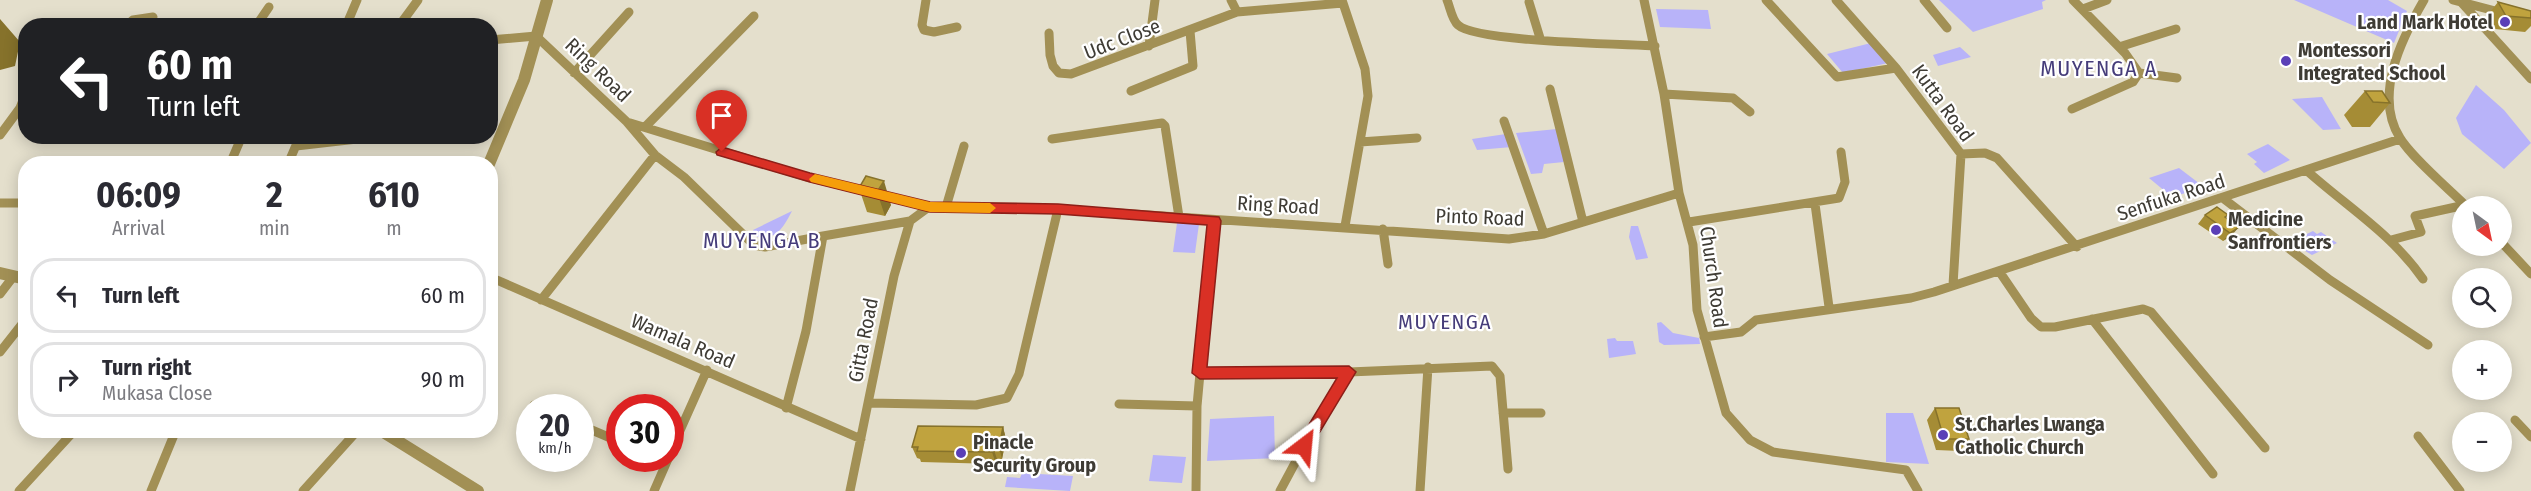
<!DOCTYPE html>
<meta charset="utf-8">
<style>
body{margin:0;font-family:"Fira Sans Condensed",sans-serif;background:#f2f2f3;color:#2b2b33;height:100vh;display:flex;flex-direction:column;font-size:22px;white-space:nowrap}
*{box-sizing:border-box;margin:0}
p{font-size:20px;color:#7c7c81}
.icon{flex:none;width:33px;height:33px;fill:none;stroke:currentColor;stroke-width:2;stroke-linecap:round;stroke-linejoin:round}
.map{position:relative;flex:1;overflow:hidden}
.sheet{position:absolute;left:18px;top:156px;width:480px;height:282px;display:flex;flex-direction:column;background:#fff;border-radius:24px;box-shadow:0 3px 15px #0003}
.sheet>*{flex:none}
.banner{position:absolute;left:18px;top:18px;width:480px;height:126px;border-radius:24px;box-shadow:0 3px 15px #0003;background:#202124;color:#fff;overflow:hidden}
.needle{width:39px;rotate:147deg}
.controls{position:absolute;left:2452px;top:196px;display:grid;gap:12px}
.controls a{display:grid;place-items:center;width:60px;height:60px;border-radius:50%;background:#fff;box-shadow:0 3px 15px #0003;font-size:30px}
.speed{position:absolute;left:516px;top:394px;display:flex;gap:12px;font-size:30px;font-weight:700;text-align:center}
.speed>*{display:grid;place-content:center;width:78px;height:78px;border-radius:50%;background:#fff;box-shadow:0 3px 15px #0003;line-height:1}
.speed small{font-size:15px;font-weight:400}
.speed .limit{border:9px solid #d22;background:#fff;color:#111}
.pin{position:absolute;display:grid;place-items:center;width:51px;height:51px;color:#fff;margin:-62px -26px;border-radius:50% 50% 50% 0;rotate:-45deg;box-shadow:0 0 6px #0007}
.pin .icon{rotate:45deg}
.me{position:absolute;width:66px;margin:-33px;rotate:29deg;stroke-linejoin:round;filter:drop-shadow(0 0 4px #0008)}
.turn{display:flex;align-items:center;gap:21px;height:126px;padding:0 30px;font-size:27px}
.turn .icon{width:78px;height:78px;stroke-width:2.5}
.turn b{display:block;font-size:42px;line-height:51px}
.eta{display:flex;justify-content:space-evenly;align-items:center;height:102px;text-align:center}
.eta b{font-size:36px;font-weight:700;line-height:42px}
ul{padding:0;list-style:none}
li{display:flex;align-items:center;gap:18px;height:75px;margin:0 12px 9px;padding:0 18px;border:3px solid #e1e1e2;border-radius:24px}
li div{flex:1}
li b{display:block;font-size:22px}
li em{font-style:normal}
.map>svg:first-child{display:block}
.green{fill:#b8b3f9}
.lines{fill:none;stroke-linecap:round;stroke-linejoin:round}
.minor{stroke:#a29055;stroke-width:9}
.tertiary{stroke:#a29055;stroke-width:12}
.wall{fill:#a58c35}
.shaded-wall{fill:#86722b}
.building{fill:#c0a33e;stroke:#86722b;stroke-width:1.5}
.route{fill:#d93025;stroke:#8d1f18;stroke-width:1.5}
.slow{fill:#f59e0b}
.poi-dot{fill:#5a3fb7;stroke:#fff;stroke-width:2}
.labels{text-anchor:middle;stroke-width:4.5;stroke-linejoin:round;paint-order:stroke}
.poi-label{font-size:20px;font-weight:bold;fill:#3f3c35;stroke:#fff;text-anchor:start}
.street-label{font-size:20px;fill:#3f3c35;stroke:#fff}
.neighbourhood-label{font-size:21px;letter-spacing:1.5px;fill:#463d7a;stroke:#fff}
.quarter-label{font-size:22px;letter-spacing:1.5px;fill:#463d7a;stroke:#fff}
</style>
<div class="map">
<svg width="2531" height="491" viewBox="0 0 2531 491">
<rect width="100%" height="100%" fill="#e4dfcc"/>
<path class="green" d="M1939,0h107l-4,2 1,7 -70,23z
M2294,0h94l19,11 -13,32z
M1656,9l52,1 3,19 -51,-2z
M1871,43l17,20 -45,10 -16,-19z
M1960,47l11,10 -33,9 -5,-11z
M2476,85l28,25 27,33 -27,26 -42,-35 -6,-16z
M2322,97l19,32 -18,1 -31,-31z
M1557,129l7,33 -20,2 -2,9 -11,1 -15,-41z
M1506,134l6,13 -35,3 -5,-11z
M2268,144l22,16 -26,13 -10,-9 3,-2 -10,-8z
M2179,168l21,16 -8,7 -20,6 -23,-19z
M792,211c-8,15 -15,30 -35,26l-4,-7z
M1177,223l22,1 -4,29 -22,-1z
M1631,226h7l10,32 -12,2 -7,-23z
M2313,231l4,3 4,-2 16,11 -25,12 -22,-13z
M1661,322l12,11 26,5 1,6 -36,1 -5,-3 -2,-19z
M1615,338l2,3h16l3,13 -27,4 -2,-19z
M1886,413h27l16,51 -43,-2z
M1274,416l1,42 -68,3 3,-42z
M1153,455l33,2 -4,26 -33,-2z
M1022,473l51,3 -3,15 -65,-4 2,-10 13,1z"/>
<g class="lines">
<path class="minor" d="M926,0l-4,25 2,5 10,2 23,-5
M1231,0l6,12
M1342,0l23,69 3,27 -23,130
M1447,0c3,7 5,20 11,25 18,17 165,19 197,21
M1644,0l20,94 15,99 14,52 4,65 29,103 24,27 23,12 133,18 12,21
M1766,0l71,77 59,-9
M1836,0l60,68 65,86 -8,131
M1924,0l23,28
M2424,0c-22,38 -51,95 -24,138 12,20 49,51 67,69
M2453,0l50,13
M1529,2l11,36
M2461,2l70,77
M2083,9l24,-9
M126,26l7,-6 20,-3
M256,26l13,-19
M302,26l1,-3
M346,26l11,-26
M399,26l19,-26
M1049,33l1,22 3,11 6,7 12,1 166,-62 106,-9
M490,40l46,-4 91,86 183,56 119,29 129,2 451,30 35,-5 135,-41
M1149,46l6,-46
M2119,47l57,-18
M574,73l55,-61
M2139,73l38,5
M1550,89l33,133
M1131,91l62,-25 -3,-35
M1664,94l69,4 17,14
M2072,109l61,-27 6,-9 -14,-20 -52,-53
M1504,121l40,113
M627,122l28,33 29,22 70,68 11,2 58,-11
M646,126l108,-110
M0,135l20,-27 6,-15
M1052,139l110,-16 3,3 14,91
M1360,142l57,-4
M296,146l61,-7
M1961,154l24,-1 12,5 80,89
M230,164l12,-28
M288,164l12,-28
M2306,170c40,36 86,64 117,109
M2224,199l106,81 98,65
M0,203h26
M1815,204l14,103
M946,207l18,-61
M1689,222l150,-24 6,-16 -4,-30
M1383,229l5,35
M2391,240l30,-8 -6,-16 50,-11
M2502,243l29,31
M1999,271l32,47 10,9h14l88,-18 8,3 114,136
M490,277l371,162
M0,294l13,-17
M541,300l114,-145
M2092,319l121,155
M1704,337l37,-5 15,-12 155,-22 23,-6 466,-153
M0,352l26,-33
M1200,373l149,-1 143,-6 8,10 8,93
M869,403l107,2 31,-7 12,-24 39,-165
M1119,404l78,2
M534,405l6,3
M786,408l20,-77 17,-95 87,-15
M1503,413h38
M2515,420l16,17
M580,425l40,17
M2418,436l42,55
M670,453l37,-83
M19,491l56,-61
M151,491l25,-61
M303,491l55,-61
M654,491l14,-32
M850,491l44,-215 16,-55 19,-14
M1196,491l1,-85 17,-185
M1280,491l37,-69 32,-50
M1420,491l8,-124"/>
<path class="tertiary" d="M489,164l35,-84 23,-80
M0,273l26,6
M380,430l98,61"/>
</g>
<path class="wall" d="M2498,2l33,9v15l-6,6 -30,-3 -8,-13z
M2365,91l25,12 -20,24h-18l-8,-12z
M866,176l25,29 -6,11 -18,-4 -8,-24z
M2205,215l21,3 6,17 -9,6 -25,-17z
M1935,408l34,31 -9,12 -24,-1 -9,-30z
M1003,427l3,12 -4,20h-5l-1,5 -75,-2 -1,-3 -3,-1 -5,-11z"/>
<path class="shaded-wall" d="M0,19l20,23 -5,24 -15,4z
M884,181l7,24 -6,11 -8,-24z
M2239,227l-7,8 -9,6 7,-8z
M1003,427l3,12 -4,20 -3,-12z
M993,447l4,12 -1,5 -4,-12z"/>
<path class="building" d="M2498,2l33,9v7l-25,-2z
M2365,91h17l8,12 -17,-1z
M866,176l18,5 -7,11 -18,-4z
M2217,207l11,8 -3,2 14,10 -9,6 -25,-18z
M1935,408h24l10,31h-25z
M918,426l85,1 -4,20h-6l-1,5 -75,-1 1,-4h-6z"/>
<path class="route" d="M722,147l88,26 120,29 128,2 161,13 2,4 -14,146 142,-1 7,6 -47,78 -5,2 -8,-6 41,-68 -137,1 -8,-6 15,-148 -149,-11 -128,-2 -120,-30 -93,-27 -1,-3z"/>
<path class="slow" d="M815,174l115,28 60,1 6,5 -6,5 -60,-1 -119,-30 -2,-3z"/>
<g class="poi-dot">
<circle cx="2505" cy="22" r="6"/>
<circle cx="2286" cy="61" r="6"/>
<circle cx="2216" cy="230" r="6"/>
<circle cx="1943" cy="435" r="6"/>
<circle cx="961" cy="453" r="6"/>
</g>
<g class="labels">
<g class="poi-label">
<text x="2493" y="29" text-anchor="end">Land Mark Hotel</text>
<text x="2298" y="57">Montessori<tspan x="2298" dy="23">Integrated School</tspan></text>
<text x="2228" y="226">Medicine<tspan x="2228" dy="23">Sanfrontiers</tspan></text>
<text x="1955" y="431">St.Charles Lwanga<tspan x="1955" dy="23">Catholic Church</tspan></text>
<text x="973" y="449">Pinacle<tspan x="973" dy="23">Security Group</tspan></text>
</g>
<g class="street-label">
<text transform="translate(1122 39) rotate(-21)" y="7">Udc Close</text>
<text transform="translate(598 70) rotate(44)" y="7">Ring Road</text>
<text transform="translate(1943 103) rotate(54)" y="7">Kutta Road</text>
<text transform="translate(2171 197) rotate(-18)" y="7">Senfuka Road</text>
<text transform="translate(1278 205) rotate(3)" y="7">Ring Road</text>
<text transform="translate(1480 217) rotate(2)" y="7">Pinto Road</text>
<text transform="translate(1714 277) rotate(82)" y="7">Church Road</text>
<text transform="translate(863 340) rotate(-79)" y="7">Gitta Road</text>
<text transform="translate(683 341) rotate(23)" y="7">Wamala Road</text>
</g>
<g class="neighbourhood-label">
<text x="1445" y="329">MUYENGA</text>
</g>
<g class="quarter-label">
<text x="2099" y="76">MUYENGA A</text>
<text x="762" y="248">MUYENGA B</text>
</g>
</g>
</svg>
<div class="controls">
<a><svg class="needle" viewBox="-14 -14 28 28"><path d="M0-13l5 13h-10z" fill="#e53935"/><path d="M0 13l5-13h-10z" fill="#7c7c81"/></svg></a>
<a><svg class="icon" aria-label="search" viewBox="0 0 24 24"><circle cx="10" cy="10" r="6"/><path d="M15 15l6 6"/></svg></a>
<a>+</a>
<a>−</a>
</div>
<div class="speed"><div>20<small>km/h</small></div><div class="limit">30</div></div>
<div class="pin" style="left:722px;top:152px;background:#d93025"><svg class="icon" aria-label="arrive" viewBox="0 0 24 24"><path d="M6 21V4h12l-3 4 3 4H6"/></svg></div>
<svg class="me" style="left:1304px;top:446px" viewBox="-20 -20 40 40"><path d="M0-17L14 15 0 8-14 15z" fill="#d93025" stroke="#fff" stroke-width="4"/></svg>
<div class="banner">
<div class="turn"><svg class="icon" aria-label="left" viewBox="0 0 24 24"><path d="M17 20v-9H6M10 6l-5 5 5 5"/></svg><div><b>60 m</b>Turn left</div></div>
</div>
<section class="sheet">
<div class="eta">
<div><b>06:09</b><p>Arrival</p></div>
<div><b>2</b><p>min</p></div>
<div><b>610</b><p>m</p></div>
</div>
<ul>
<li><svg class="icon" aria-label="left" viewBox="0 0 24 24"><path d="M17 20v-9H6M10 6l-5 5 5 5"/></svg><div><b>Turn left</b></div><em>60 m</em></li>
<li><svg class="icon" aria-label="right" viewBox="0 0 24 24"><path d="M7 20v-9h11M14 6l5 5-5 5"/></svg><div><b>Turn right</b><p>Mukasa Close</p></div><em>90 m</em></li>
</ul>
</section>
</div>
